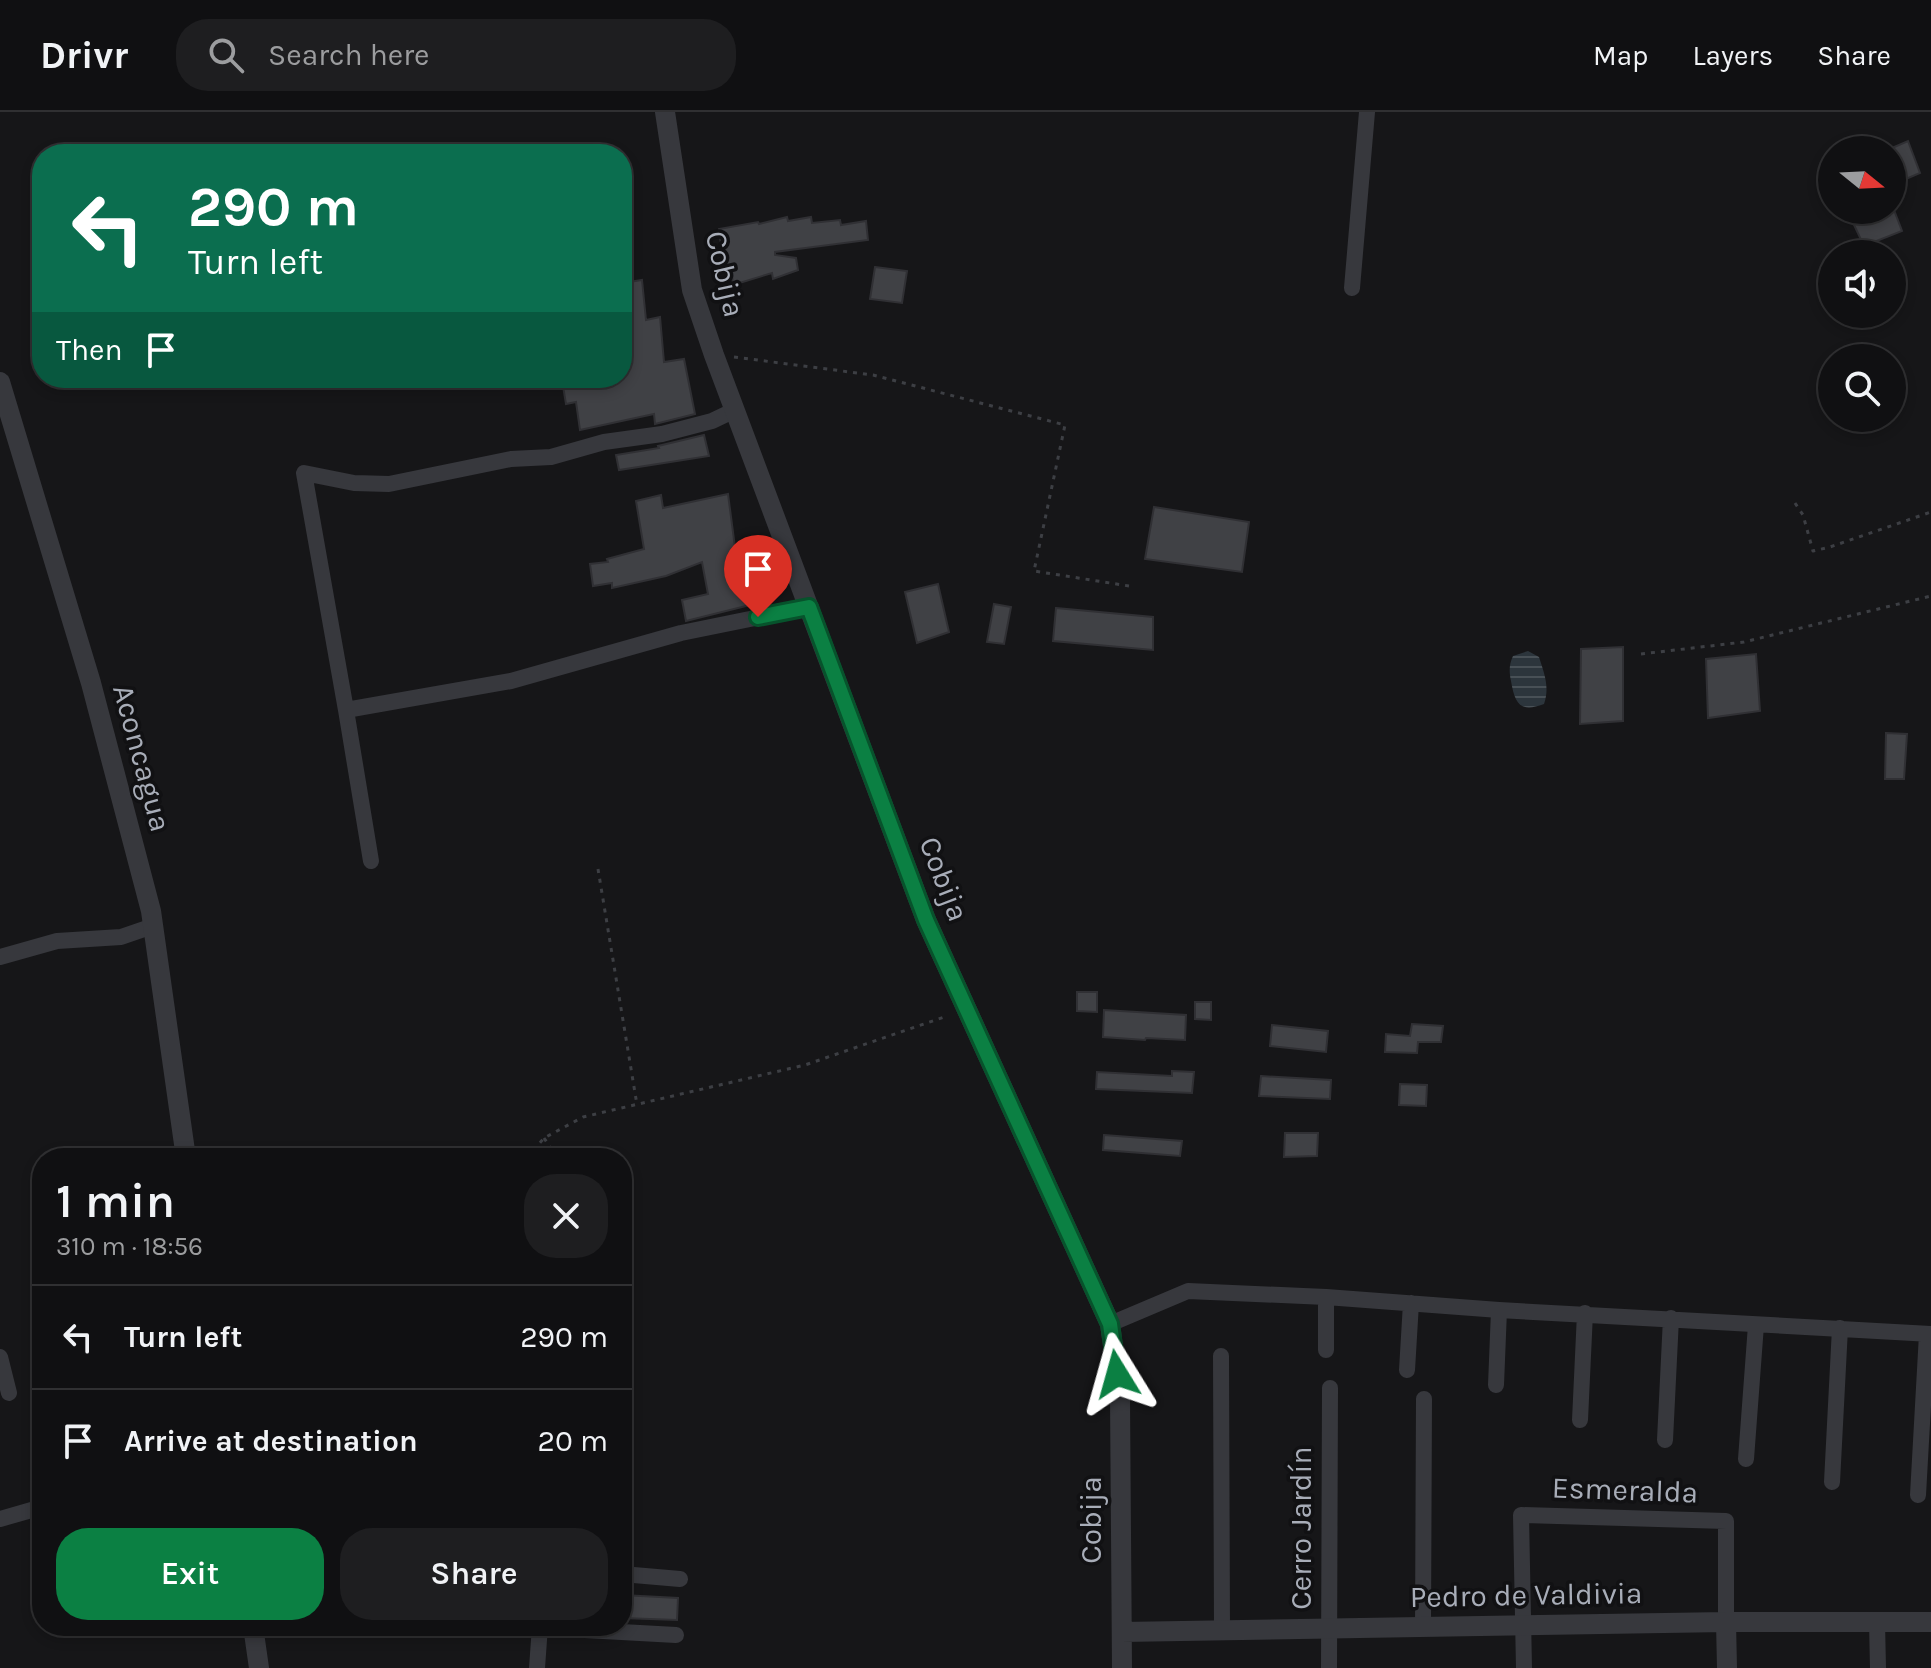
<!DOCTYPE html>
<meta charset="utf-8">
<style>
body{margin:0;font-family:Karla,sans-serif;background:#1e1e20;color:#f1f3f6;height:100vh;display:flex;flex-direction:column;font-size:30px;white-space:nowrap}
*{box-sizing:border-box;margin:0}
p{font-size:26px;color:#9c9d9f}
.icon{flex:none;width:44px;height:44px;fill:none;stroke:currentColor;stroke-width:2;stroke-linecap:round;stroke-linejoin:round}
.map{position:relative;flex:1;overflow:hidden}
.sheet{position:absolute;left:32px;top:1036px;width:600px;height:488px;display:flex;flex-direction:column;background:#101012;border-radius:32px;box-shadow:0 4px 12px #0003,0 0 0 2px #303032}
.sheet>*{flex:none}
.banner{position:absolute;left:32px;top:32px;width:600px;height:244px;border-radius:32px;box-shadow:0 4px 12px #0003,0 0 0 2px #303032;background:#0b6e4f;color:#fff;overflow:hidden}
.needle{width:52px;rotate:108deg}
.fabs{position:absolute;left:1818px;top:24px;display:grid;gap:16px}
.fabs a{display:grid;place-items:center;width:88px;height:88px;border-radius:50%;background:#101012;box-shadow:0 4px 12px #0003,0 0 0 2px #303032;font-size:40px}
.pin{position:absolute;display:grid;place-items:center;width:68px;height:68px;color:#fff;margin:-82px -34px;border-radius:50% 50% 50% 0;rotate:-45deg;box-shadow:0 0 8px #0007}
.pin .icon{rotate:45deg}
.me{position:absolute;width:88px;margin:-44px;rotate:352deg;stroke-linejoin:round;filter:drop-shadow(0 0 6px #0008)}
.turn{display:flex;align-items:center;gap:28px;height:168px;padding:0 24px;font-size:36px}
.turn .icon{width:104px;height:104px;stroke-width:2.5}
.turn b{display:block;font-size:56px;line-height:68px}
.then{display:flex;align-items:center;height:76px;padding:0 24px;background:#0003;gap:16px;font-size:30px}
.round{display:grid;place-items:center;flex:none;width:84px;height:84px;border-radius:32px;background:#1e1e20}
.summary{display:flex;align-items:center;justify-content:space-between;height:136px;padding:0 24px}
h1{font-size:48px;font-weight:600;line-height:60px}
.button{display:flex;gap:16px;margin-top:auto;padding:16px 24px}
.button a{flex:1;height:92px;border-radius:32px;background:#0b8043;color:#fff;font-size:32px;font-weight:600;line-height:92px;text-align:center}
.button a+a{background:#1e1e20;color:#f1f3f6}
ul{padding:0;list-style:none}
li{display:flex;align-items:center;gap:24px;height:104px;padding:0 24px;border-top:2px solid #303032}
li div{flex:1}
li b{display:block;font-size:30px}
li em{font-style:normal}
header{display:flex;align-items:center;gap:48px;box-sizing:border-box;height:112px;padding:0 40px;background:#101012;border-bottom:2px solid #303032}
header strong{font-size:38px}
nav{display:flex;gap:44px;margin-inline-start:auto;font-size:28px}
.search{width:560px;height:72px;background:#1e1e20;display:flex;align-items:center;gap:20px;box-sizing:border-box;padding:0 28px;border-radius:32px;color:#9c9d9f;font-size:30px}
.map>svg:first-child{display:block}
.water{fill:url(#water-rules)}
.building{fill:#404145;stroke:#303034;stroke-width:2}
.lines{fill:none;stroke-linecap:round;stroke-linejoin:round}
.path{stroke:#3d3f44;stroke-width:3;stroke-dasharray:4 6;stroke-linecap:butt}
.minor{stroke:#37383d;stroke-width:16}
.tertiary{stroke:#37383d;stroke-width:20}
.route-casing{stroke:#07532c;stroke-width:20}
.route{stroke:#0b8043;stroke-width:14}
.labels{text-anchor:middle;stroke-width:7;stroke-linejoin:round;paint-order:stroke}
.street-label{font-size:30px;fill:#a8adb8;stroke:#111113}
</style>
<header>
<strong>Drivr</strong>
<div class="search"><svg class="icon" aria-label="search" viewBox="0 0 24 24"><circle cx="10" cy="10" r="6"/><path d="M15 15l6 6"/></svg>Search here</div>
<nav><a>Map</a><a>Layers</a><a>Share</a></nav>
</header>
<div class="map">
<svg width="1931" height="1556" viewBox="0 0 1931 1556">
<defs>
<pattern id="water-rules" width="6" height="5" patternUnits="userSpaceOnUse" patternTransform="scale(2)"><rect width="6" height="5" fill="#2c353c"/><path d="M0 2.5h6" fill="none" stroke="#485056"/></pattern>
</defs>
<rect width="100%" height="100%" fill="#161618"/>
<path class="water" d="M1528,539l11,6c5,16 11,30 5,47 -24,9 -29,0 -33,-23 -2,-10 -2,-16 2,-25z"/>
<path class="building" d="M1908,29l12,32 -28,12v-37z
M1847,98h47l8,21 -38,15z
M787,105l1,4 23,-4 1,6 28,-3 1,5 25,-4 2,19 -93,12v3l21,3 2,12 -25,9 -1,-6 -39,12 -2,-18 -7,2 -5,-40 39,-7 1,2z
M875,155l32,4 -5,32 -32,-4z
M642,168l4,40 14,-3 4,45 20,-3 11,55 -40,10 -1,-10 -74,16 -4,-28 -10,2 -3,-18 41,-8h18v-95z
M704,323l5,21 -90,14 -3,-15 43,-7 -1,-2z
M728,382l8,61 15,-4 11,51 -76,19 -4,-21 26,-6 -6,-32 -36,14 -54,12v-5l-19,3 -3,-22 18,-2 -1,-3 37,-10 -8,-48 25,-6 2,13z
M1154,395l95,15 -7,50 -97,-13z
M938,472l11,48 -32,11 -12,-51z
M994,492l17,3 -7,37 -17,-2z
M1056,496l97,9v33l-100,-9z
M1623,535v74l-43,3 1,-75z
M1756,542l4,57 -52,7 -2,-59z
M1886,621l21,1 -3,45h-19z
M1077,880h20v20l-20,-1z
M1195,890h16v18l-16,-1z
M1104,898l82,5 -1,25 -39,-2 -1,2 -42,-3z
M1412,912l31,2 -2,16h-23l-1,11 -32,-1 1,-18 24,2z
M1272,913l56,6 -2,21 -56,-6z
M1172,959l22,1 -2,21 -96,-4 1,-17 75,4z
M1261,964l70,4 -1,19 -71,-3z
M1400,972l27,1 -1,21 -27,-1z
M1285,1021h33l-1,23 -33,1z
M1104,1023l78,6 -2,15 -77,-6z
M622,1483l56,3 -1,22 -55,-2z"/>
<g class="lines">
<path class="path" d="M734,245l139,18 192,50 -31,146 95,15
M1795,391l8,12 10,36 17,-4 101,-35
M1641,542l103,-12 187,-46
M598,757l39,236
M544,1026l8,12v8
M527,1046l17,-20 39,-21 222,-52 142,-49"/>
<path class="minor" d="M1352,176l15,-176
M735,298l-23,11 -50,13 -58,8 -53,15 -40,2 -122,25 -35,-1 -50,-10 42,237 165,-29 170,-48 128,-26
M346,598l25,151
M0,845l57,-16 64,-4 32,-11
M1110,1212l78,-33 138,6 173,13 432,24
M1326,1238v-53
M1221,1244l1,275
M0,1245l9,36
M1407,1258l4,-67
M1496,1273l3,-75
M1580,1308l5,-107
M1665,1328l6,-122
M1746,1347l10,-134
M1832,1370l8,-154
M1918,1383l9,-161
M0,1407l42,-12
M622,1462l58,5
M1877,1510l1,46
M512,1514l164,9
M1423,1516l1,-229
M537,1556l3,-42
M1329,1556l1,-280
M1524,1556l-3,-153 205,6v101"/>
<path class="tertiary" d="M665,0l27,178 22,65 212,565 184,404 10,74 2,270
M0,270l91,301 60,228 35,247
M1726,1510l1,46
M253,1514l6,42
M1122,1520l604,-10h205"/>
</g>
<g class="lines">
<defs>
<path id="route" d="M758,505l51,-10 117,313 184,404 7,50"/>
</defs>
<use href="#route" class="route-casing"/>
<use href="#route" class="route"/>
</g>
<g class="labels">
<g class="street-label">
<text transform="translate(725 162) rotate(77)" y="10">Cobija</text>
<text transform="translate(142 646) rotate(75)" y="10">Aconcagua</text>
<text transform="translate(944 767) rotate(69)" y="10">Cobija</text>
<text transform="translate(1625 1378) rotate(2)" y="10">Esmeralda</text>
<text transform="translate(1091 1408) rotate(-90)" y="10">Cobija</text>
<text transform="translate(1301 1416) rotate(-90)" y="10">Cerro Jardín</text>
<text transform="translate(1526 1483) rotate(-1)" y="10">Pedro de Valdivia</text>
</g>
</g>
</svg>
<div class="fabs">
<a><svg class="needle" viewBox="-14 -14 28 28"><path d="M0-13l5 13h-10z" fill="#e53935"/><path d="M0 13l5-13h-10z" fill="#9c9d9f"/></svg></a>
<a><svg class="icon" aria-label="sound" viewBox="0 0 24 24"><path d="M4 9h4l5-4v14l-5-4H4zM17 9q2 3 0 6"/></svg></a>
<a><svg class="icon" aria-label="search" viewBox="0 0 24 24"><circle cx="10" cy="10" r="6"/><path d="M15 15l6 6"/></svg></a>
</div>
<div class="pin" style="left:758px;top:505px;background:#d93025"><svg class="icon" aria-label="arrive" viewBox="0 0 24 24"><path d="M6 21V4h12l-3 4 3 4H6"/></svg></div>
<svg class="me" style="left:1117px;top:1262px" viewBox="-20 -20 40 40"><path d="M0-17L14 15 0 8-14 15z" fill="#0b8043" stroke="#fff" stroke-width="4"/></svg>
<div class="banner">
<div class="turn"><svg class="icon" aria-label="left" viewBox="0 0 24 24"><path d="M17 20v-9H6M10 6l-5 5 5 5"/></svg><div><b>290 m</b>Turn left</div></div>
<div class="then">Then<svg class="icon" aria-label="arrive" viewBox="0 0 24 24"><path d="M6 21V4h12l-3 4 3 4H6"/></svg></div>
</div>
<section class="sheet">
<div class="summary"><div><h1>1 min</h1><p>310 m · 18:56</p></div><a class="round"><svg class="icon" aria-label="close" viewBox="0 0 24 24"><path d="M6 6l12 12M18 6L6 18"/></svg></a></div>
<ul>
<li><svg class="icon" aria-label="left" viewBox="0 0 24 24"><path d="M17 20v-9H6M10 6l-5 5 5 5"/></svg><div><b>Turn left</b></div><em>290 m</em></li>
<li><svg class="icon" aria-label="arrive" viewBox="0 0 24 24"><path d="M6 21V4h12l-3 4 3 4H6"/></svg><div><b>Arrive at destination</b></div><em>20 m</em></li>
</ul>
<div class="button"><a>Exit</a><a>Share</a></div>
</section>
</div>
